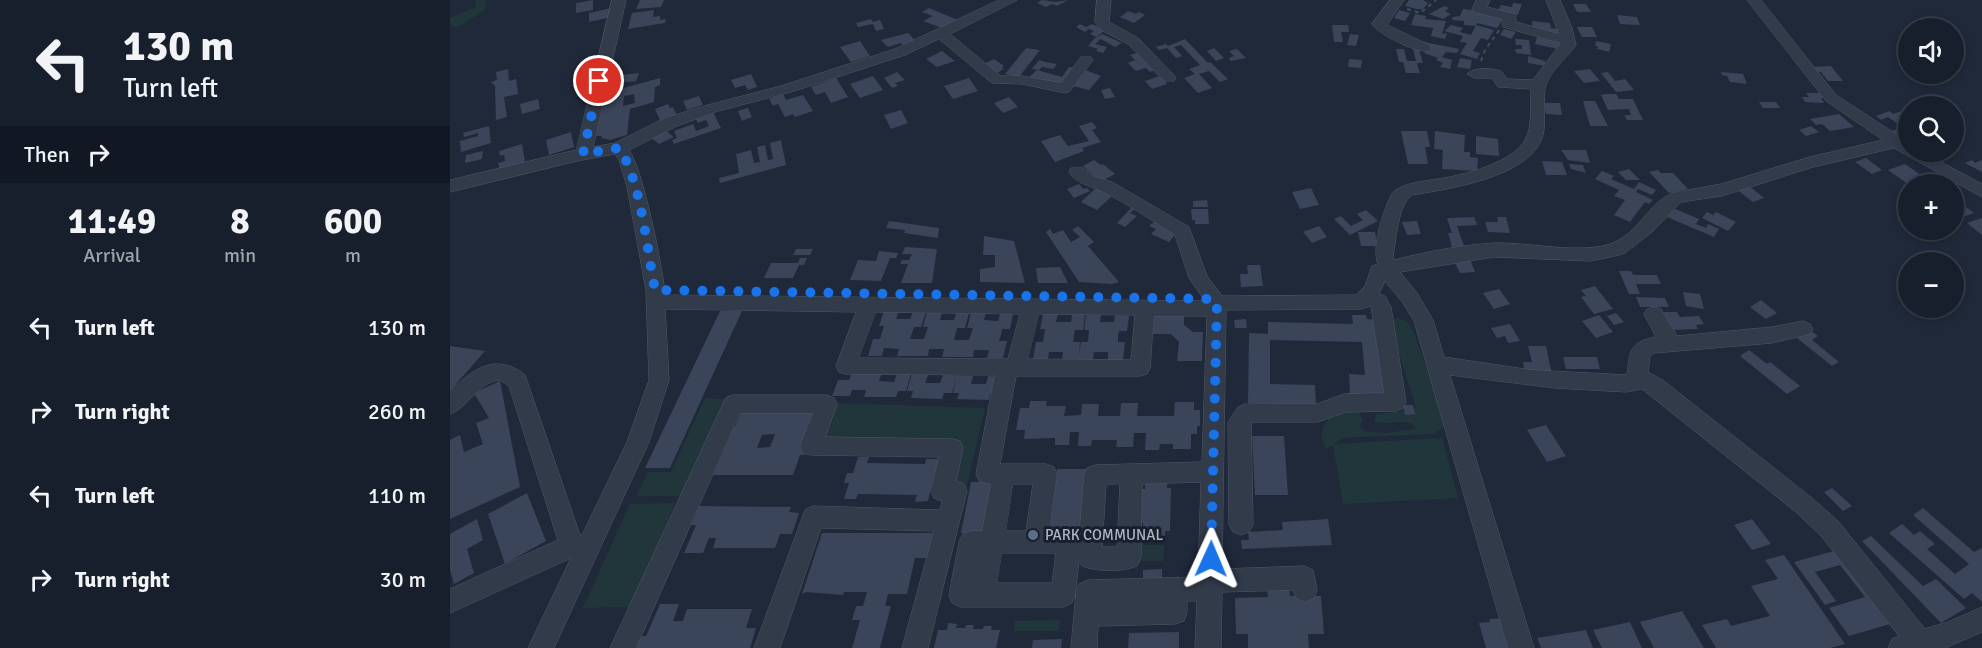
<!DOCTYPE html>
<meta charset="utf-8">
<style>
body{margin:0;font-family:Signika,sans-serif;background:#202734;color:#f1f3f6;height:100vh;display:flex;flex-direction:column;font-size:22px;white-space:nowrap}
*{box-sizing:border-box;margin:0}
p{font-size:20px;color:#9ea2a9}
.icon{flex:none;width:33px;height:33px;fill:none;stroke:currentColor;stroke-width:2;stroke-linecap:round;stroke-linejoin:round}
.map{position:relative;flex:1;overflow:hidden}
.details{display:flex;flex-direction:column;background:#171f2c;width:450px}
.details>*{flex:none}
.top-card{background:#171f2c;color:#f1f3f6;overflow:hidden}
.fabs{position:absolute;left:1448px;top:18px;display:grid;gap:12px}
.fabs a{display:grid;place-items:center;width:66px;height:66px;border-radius:50%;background:#171f2c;box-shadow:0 3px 9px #0003,0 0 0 2px #363d48;font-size:30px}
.pin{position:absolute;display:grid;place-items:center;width:51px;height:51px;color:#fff;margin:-26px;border:3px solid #fff;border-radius:50%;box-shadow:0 2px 6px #0007}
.me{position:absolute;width:66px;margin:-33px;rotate:1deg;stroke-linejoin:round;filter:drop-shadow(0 0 4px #0008)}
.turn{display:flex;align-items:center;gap:21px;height:126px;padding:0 24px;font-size:27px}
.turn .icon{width:78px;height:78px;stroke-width:2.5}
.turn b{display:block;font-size:42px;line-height:51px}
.then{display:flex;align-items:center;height:57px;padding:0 24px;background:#0003;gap:12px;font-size:22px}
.eta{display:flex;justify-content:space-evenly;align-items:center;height:102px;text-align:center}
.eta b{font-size:36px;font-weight:700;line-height:42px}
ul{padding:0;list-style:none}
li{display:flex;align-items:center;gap:18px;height:84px;padding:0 24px}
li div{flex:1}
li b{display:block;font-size:22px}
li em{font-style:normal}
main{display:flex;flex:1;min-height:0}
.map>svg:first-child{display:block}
.green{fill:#21363b}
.building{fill:#3a455a;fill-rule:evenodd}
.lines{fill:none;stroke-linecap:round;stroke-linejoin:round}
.minor-casing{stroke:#505868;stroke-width:1}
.path{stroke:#3b5255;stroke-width:2;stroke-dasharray:4 4;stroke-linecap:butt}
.minor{fill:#323b4a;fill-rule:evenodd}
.route{stroke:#1a73e8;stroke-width:10;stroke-dasharray:0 18}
.service-dot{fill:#5c6f8a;stroke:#18202e;stroke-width:2}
.labels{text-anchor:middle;stroke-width:6;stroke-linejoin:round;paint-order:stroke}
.poi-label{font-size:15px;fill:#adb5c7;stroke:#18202e;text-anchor:start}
</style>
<main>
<section class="details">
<div class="top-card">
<div class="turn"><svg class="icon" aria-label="left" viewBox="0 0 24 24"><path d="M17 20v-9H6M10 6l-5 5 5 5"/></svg><div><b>130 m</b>Turn left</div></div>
<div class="then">Then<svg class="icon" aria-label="right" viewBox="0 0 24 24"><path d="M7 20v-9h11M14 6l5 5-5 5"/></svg></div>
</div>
<div class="eta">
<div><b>11:49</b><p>Arrival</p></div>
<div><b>8</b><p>min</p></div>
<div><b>600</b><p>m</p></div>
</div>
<ul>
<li><svg class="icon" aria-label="left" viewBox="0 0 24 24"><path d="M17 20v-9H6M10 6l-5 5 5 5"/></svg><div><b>Turn left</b></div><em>130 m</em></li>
<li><svg class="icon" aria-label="right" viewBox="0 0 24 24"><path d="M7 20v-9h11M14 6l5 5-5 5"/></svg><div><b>Turn right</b></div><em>260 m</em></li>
<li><svg class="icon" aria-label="left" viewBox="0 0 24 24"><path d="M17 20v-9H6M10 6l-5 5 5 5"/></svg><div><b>Turn left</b></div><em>110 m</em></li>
<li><svg class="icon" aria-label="right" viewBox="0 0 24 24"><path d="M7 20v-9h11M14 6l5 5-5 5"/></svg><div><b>Turn right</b></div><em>30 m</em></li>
</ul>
</section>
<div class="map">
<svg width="1532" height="648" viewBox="0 0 1532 648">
<rect width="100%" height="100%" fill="#1f293a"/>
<path class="green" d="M25,0h11l-1,9 -24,17 -8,1 -3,-3v-6l26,-11z
M948,318l8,3 7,9 30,85 1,12 -11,7 -91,4 -8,6 108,-6 16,60 -115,6 -10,-59 -7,4c-8,-13 -3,-24 6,-35l14,-5 13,3 4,7 -3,7 3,5 22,2 30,-4 -2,-5c-17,-5 -25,2 -39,-3l2,-7 34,-4 6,-3 -18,-57 -5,-31z
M255,398l20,1 -44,97h-45l12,-24h23z
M385,403l150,5 -18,77 -17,-1 11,-43 -139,-4z
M225,503l-43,104 -49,1 47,-104z
M692,545h22l-1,16h-21z
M610,620l-1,11h-45l1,-10z"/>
<path class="building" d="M143,0v10l-17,3v-10z
M190,0h24l-3,7 -25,2z
M592,0l14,2 12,-2 -11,6 -5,-2 -6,3 -9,-4z
M959,0h14l5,3 -5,6h-6l-12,-3z
M1063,3l9,1 -4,11 -20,-4 3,-6 11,2z
M1123,4h13l5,8h-14z
M994,6l5,2 -4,3 6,3 -8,5 -14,-5z
M162,8l-1,9 -22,5v-9z
M479,8l29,12 -16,8 -19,-7 10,-5 -11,-4z
M1013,9l16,2 25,7 -7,10 -20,-5 -1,3 -12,-1v-4l-12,-1 1,-3 7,-1z
M204,10l-1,7 7,-1v4l6,-1 -1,4 -37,6 4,-16z
M949,10l11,3 -5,8 -11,-3z
M678,11l8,3 3,-2 6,3 -11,8 -14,-6z
M965,14l11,2 -1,3 21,2 -4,13 5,-1 -2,6 -14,-3 2,-8 -22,-3z
M1167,15l20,2 3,8 -20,-1z
M421,19l2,3 7,-2 4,9 -8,2 -3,-7 -15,3 -2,-4z
M1082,21l18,2 1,5 9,1 1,7 -28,-6z
M630,24l6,3 6,-3 14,6 -10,7 -6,-3 4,-3 -5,-2 -4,3 -9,-5z
M882,25h16l1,7h-8l2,10h-9z
M1001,25l12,3 -3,4 11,3 5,-10 18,5 -6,10 -7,-2 -8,13 7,2 -3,6 -17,-5 7,-11 -7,-1 3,-6 -19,-5z
M1127,27h15l5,10h-15z
M1054,29l12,3 -5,7 -11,-4z
M458,33l7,7 -13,5 -1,-2 -13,4 -7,-7z
M652,34l20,9 -7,4 -14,-8 -6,5 12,3 -4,6 -7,-2 2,-2 -10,-3 7,-8z
M900,34l9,1 -3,11 -9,-1z
M1087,37l24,6 -3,6 -23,-5z
M735,39l23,24 2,-1 18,17 -8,3 -11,-11 -10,3 13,14 -14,5 -14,-15 11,-4 -6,-5 11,-4 -19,-20 -7,2 8,9 -6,2 -9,-10 -8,2 -3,-3 10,-3 2,2z
M1065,39l14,1 2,15 -15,-2 -1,-4h7v-4h-6z
M410,41l10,15 -19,6 -11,-15z
M1146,41l15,3 -2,8 -12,-3 1,-3h-3z
M974,42l35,7 -2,4 -11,-1 -4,5 10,3 -2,9 -10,-2 3,-4 -7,-3 2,-2 -14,-5 6,-6 -10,-3z
M576,48l14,2 -21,27 -14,-3z
M764,48l10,10 -8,3 -9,-10z
M787,49l9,9 -15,3 -2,-3 5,-2 -5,-5z
M946,49h8l3,12h9l-3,-12h6l4,14h-6l3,10h-14l-3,-11h-4z
M492,51l13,10 -18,6 -11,-8z
M689,52l17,18 -6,2 -4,-4 -10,3 -8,-8 7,-3 -5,-5z
M1078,56l17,5v5l-17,-3z
M1010,58l12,2 -2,9 -13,-2z
M544,59l10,7 -2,1 2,2 -9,5 -13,-9z
M899,59l13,1 -1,8 -13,-1z
M589,60l6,2 12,2 -4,5 -11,-2 -3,3 -7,-1z
M1381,66l12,15h-15l-7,-9h-5l-5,-5z
M619,67l7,1 -11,15 -6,-1 -2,3 -29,-7 9,-8 25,7z
M58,69l1,12 7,-2 2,15 -14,3 3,20 -11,3 -1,-34 -4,-4 6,-2 -1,-8z
M633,69l18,7 -12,14 -16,-4z
M1140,69l10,12 -16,2 -10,-12z
M447,72l8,8 -10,3 3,3 -6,2 -8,-10z
M1158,72l7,9 10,-2 9,11 -18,2 -15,-19z
M1271,72l22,2 4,10 -17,-2 -3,-6 -5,-1z
M189,73l-3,8 -17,2 3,-8z
M301,74l6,13 -9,3 -3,-5 -10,3 -4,-8z
M423,76l10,14 -23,8 -10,-14z
M710,76l7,8 -15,5 -7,-8z
M210,78v7l-5,2 -1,15 -24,7 -3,26 -17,5 -8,-2 -1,-2h-5l9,-43zM184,94l1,9 -12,3 1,-10z
M386,78l12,19 -17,6 -6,-11 -9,3 -5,-8z
M519,78l9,13 -25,8 -9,-13z
M660,88l5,9 -10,2 -4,-9z
M1356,93h16l3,5h-4l3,5 -19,-1 -3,-5h7z
M333,94l3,6 17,-5 10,16 -18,6 -2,-3 -8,3 -7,-13 -5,2 -4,-7z
M1155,94h11l3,5h14l10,21h-16l-3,-5h7l-2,-6 -21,1 -7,-15z
M249,96l4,9 -16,5 -4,-9z
M559,97l9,10 -15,6 -9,-10z
M88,99l2,10 -18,5 -2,-10z
M1133,101h12l13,25h-18z
M1309,102h17l4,6h-17z
M1094,103h16l2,12 -16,-1z
M218,104l2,4 3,-1 4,8 -16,8 -6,-14z
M298,108l4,9 -10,4 -4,-10z
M1458,109v23l-12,5 -7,-5 14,-5 -15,-10 -7,3 -5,-4 13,-5 4,3z
M451,110l7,13 -17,6 -7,-14z
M263,112l8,16 -47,16 -2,-4 5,-2 -3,-7 19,-7 3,7 13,-5 -3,-6 -8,3 -3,-5z
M1389,114l15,13 -24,4 -8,-7 -6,1 -6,-6z
M642,122l5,6 -5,2 9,12 -19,6 2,3 -29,11 -14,-21 19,-6 8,11 21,-5 -10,-15z
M39,126l2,17 -30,9 -1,-11 18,-5v-3l-14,4 -1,-4z
M1361,126l8,6 -13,4 -7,-6z
M215,130l9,7 -15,7 -8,-6z
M951,131h26l3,16h-5l3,17h-20z
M985,131l30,4 -1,17h6v5l8,1 -1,13 -35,-2 1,-19 -9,-1z
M121,132l3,15 -25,8 -3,-15z
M1026,136l22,3 1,17 -23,-2z
M331,140l5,25 -66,18 -1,-5 20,-5 -3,-19 15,-4 3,13 6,-1 -3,-15 8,-2 3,15 5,-1 -3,-16z
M72,144l3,18 -25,10 -2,-9 7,-2 -1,-6 -4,1 -1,-5z
M1111,150h25l4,13 -22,-3z
M33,151l-1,8 -17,4 1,-8z
M1416,158l16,12 -10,4 -17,-12z
M644,160l7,5 2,-1 12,10 -15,8 -17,-16z
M1522,160l3,3 7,-3v12l-17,-9z
M1092,161l20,1 5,13h-21z
M1119,164l14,1 3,8 -15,-4z
M1455,164l20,14 -17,6 -20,-14z
M1179,169l11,11h-14l-8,-8z
M1208,170l3,3h12l15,16 -19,4 -20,-21z
M1152,171l12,5 -3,3 23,10 5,-7 17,8 -4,5 -14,-6 -2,3 17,8 -4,4 -4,-2 -15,20 -16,-7 11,-15 -11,-4 5,-6 -24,-11z
M629,184l4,5 4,-1 3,3 -16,7 -7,-9z
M1298,185l16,13 -11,4 -17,-13z
M648,186l16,8 -17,16 -16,-8z
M861,188l8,17 -19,4 -8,-17z
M1503,197l21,16 -21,7z
M757,200l1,7h-15v-6z
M683,206l3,2 -6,5 7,3 -12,11 -8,-4z
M1223,208l26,11 -3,5 10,4 2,-4 11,5 -5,8 -47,-20z
M741,209h17l1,15h-14v-4h-3z
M916,210l12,11 -28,14 -16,-16 7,-3 10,10 12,-6 -6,-6z
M1257,212l6,3 3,-3 20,10 -8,9 -26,-13z
M1024,217l3,8 -20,1 7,20 -12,1 -4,-14h4l-5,-15z
M1047,217h9l4,16 -22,-1 -3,-10h13z
M1532,218v17l-15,-12z
M439,221l50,7 -1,10 -34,-5 1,-3 -19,-2z
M705,221l23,10 -9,11 -18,-8 5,-5 -7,-3z
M967,221l4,13 -14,1 -5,-13z
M628,226l16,16 -6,4 31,36 -7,2 -33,-2 -33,-50 4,-3 3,5 10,-4 8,12 9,-5 -8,-7z
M869,226l8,11 -15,6 -9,-11z
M908,232h17l3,14h-17z
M534,236l30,5 11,42 -45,-1v-13l15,-2v-12h-12z
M455,247l32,2 -5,34h-31l7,-19h-8l2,-4h7l3,-6h-10z
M346,249h17l-3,6h-17z
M429,251l19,2 -2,5h-6l-9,23 -31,-1 8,-20 18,1z
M350,258h7l-3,7h-5l-6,13h-29l7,-15h27z
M1020,259l5,13 -15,1 -6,-12z
M797,265h13l3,21 -22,1 -1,-13h8z
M610,267l8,16h-30l-2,-15z
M1169,271h12l2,4h24l4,9h-25l4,10h-11z
M1145,286l18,23 -19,5 -13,-17 5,-1 -5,-6z
M1049,289l11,15 -16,5 -11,-16z
M1233,292l17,2 4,15 -18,-3z
M1186,297l29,1 4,9h-29z
M1311,300l16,13 -11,6 -16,-12z
M270,311h22l-72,157h-25z
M434,311h15l-3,8h14l3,-7h13l-5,15h-7l-4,12h14l4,-12h-5l4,-15h15l-2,8h14l2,-7h13l-4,15h-8l-3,12h15l4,-12h-6l4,-15h15l-2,7 14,1 2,-7h13l-3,15h-8l-1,6 -2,6h8l-4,17h-16l2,-8h-15l-1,7h-31l2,-8h-15l-1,7h-31l2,-7 -15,-1 -2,8h-14l5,-17h7l4,-13h-5z
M1212,312h15l3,5 19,-1 5,8 -8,1 2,4 -27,1z
M1166,313l8,9 -10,3 -7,-9z
M593,314h15l-2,8h15l1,-7h13l-2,15h-8l-2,12h7l-1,14 2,-14h7l1,-12h-5l2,-15h15l-1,7h14l1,-7 14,1 -2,15h-8l-1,6v5h7l-2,18h-15v-8h-14l-1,7 -31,1 1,-8h-14l-1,7h-15l3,-17h7l1,-6 1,-7h-5z
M902,315h14l1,4 11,1 9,75 -37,-1 -1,-20 16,1 -3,-33 -92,-2v44l45,1 1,20 -68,-2 1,-70 19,1v-12l85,2z
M1149,315l14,17 -17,6 -14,-17z
M702,316h32v9l9,7h10l-1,29h-25l2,-19 -8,-8h-21z
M796,319l1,9h-12l-1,-8z
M1060,324l10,17 -12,2 -3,-7 -8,2 -6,-10z
M1360,330l8,6 -6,4 27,22 -7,4 -35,-28z
M0,346l35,5 -35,40z
M1078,346h18l6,29 -27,-2 -2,-11h9z
M1299,350l18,14 3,-2 30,24 -13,8 -47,-38z
M1113,357h34l3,12h-34z
M402,372l30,1 -3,8 15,1 3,-8h14l-5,17h-8l-2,6h-32l2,-7h-14l-2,6h-18l6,-16h11z
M462,374l16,1 -3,8h15l3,-8 30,1 -2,8h15l2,-8 14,1 -3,17h-9l-1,6 -32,-1 2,-6h-6l3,-15 -4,15h-8l-2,6 -31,-1 2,-7h-6z
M50,381l20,106 -70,32v-79l10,-5 4,17 19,-8 -7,-21 13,-5 -15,-25z
M580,401h17l-1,5h20l-2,10 17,-1 1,-11h17l-1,12h22l1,-13h17l-1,13h37l1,-14h19v8h6v16h-3v8h-6v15h-18v-5h-13l-1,6h-14l1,-17h-12l-1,14h-17l1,-7h-25l-1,6h-13l1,-14h-9l-1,13h-14v-7l-31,1 1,-9h-9l4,-22h9z
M953,405h10l2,9 -10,1z
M293,408l73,1 -10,39 -2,7h-4l-7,20h-80l18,-41h-4l3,-7h5zM325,434l-5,13 -13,1 5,-13z
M1096,425l20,31 -19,6 -20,-32z
M802,436h32l4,59h-33z
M408,457h11l-2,6 58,1 1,-5h13l-4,16h4l-2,9h-5l-4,17 -13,1 2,-7 -59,-1 -2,5h-12l5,-16h-5l3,-10h6z
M607,469h29l-6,59 -30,1z
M695,481h22v7h4l-1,43h-5v9l-22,1v-18h-4l1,-34h5z
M521,482h22l-9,51h-23z
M1382,488l20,18 -9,5 -19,-19z
M77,493l19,48 -41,23 -17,-50z
M249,506l92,1 -2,5 10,1 -7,21h-12l-5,14h-62l3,-10h-7l-6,15h-19l12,-28h-5z
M1473,508l51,44 8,-4v54l-10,-9 -8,6 -75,-66 13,-9 12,11 6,-4 15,13 -8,5 28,25 14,-10 -56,-49z
M27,519l6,21 -16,9 7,24 -20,11 -4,-14v-36z
M878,519l4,26 -90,4 -1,-9h8l-1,-8 35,-2 -1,-8z
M1302,519l19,25 -19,6 -18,-25z
M372,533h111l-6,25h-12l-8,36h-19l-3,12h6l-11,42h-28l8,-28h-8l4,-14h7l4,-14h-23l-1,3 -37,-3 -4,2z
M1421,536l52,50 13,-7 30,29 -25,15 -79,-82z
M1391,549l56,73 -48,14 -20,-28 36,-11 -25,-32 -25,7 21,29 -11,4 -31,-43z
M1334,555l61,89 -15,4h-114l-14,-23 25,-6 4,7 39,-10 -19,-30 27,-7 -13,-19z
M712,569v14h-19v-13z
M839,586l1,10h31l3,38h-16l1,14h-61v-14h-12l-1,-36 33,-1 -1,-10z
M210,604h19l-6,17h10l4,-12h65l-6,19h10l-6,20h-115l6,-12h5z
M1232,611l22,37h-50l-14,-26z
M1056,618l8,30h-28l-7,-25 11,-1 -1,-3z
M1180,622l12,26h-40l-9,-18z
M498,623l9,1 -1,4h9l1,-3h8l-1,4h10l1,-3h8l-1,4h9l-4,18h-62l4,-18h9z
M1136,630l7,18h-52l-4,-10z
M729,632v16h-51l1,-15z
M612,639l-1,9h-29l1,-8z"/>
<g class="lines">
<defs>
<path id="minor" d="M162,0h14l-33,147 22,-4 50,-25 43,-13 73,-19 114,-37 104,-49h18l-67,34 51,42h21l39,7 20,-26h10l2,3 -23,31 -5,2 -43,-9 -30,-1 -53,-44 -34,16 -114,37 -73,19 -41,15 -48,24c14,19 34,118 36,145l540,6 -16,-23 -14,-43c-24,-15 -48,-32 -74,-44 -12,-6 -24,-7 -32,-19l2,-4h12l10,8 19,6 77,45 18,49 15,20 134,-1 9,-9 7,-20 6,-2c-7,-16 6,-57 15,-72 13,-10 29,-10 44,-13 24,-3 76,-16 88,-39 8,-13 5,-36 6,-51l-33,-2 -6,-9h-18l-7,-4c7,-7 24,-6 34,-3l6,8 26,1 28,-37 -58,-16 -1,-8 -28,-7 -2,-3 4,-9h14l-3,7 28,7 1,8 43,12 -13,-34h14l12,28 4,17c-8,12 -23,23 -29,37 -7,15 2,42 -6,59 -17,37 -93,48 -129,54 -14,10 -16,45 -19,62l1,3c32,-8 67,-15 100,-17 34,-1 88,12 119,0 25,-10 36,-40 59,-50l49,-9 89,-27 73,-17 -57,-39 -79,-101h14l75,95 72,47v10h14l60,32v13l-88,-49 -81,19 -91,29 -41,6 -29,30 -27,21 -6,2 -28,6 -97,-4 -94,15 17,21 16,27 11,37 87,13 96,5c3,-24 2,-33 29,-38l-12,-23 3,-5 7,-2 7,2 16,27 95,-9 31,-6 7,3 3,5 -3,5 -38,9 -118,10 -4,3 -2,16 16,9 148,117 26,23 87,108 23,-7 34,-15v25l-37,16h-57l4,-9 7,-3 -77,-99 -26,-25 -154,-123 -16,3 -71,-4 -105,-13 84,273h-26l-94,-327 -11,-18 -18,-22 -6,13 6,2 6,11 15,95 -3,6 -7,3 -51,1 -27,10h-67l2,102 -4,8 -8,3 -8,-3 -4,-8 -1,-102 10,-15 7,-3h72l27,-10 40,-1 -13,-87 -10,3 -135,1 -4,259 82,-3 9,4 4,20 -3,8 -9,4 -9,-4 -3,-8 -71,2 -1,56h-26l2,-47h-10v11l-3,9 -9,3 -77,2 -1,22h-26l5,-56 3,-8 9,-4 110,-3 3,-95 -59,2 -1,74 -4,8c-15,6 -40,6 -55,0l-3,-6 -4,35 -3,8 -9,4h-102l-9,-4 -3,-8 10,-53 4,-8 8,-3h11l9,-47 -12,-3 -3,-7 19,-99 -149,-1 -7,-2 -3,-6 20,-54 -191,-3 4,71 -20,62 -95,206h-26l43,-90 -121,55v-24l108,-49 -49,-154 -9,-6c-22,2 -31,27 -50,34v-23c23,-22 46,-39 75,-16l55,160h2l45,-93 22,-62 -3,-90 -19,-103 -8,-27 -4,-6 -38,7 -127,31v-12l126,-30zM426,312l144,2 -12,45 -149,-1zM589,314l96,1 -4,45 -103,-1zM704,316h53l-5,146 -107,3 -8,3 -3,7 -5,64 -2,-5 -8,-3h-20l8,-57 -3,-7 -8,-3h-46l16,-88h124l7,-2 3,-6zM563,484h20l-7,47h-20zM670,484l-3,63h-15l4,-62zM552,553h54l-4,30h-55z
M647,0h14l-2,22 29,16 36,37 2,3 -2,3h-10l-36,-37 -27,-14 -6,-8z
M940,0h14l-17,25 42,20 2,3 -2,3c-11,3 -52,-17 -57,-27z
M283,395h94l7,3 3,6 -12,33 127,2 8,2 3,7 -7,33 8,3 3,7 -39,157h-26l32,-117 -113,-3 -41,120h-26l51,-138 8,-4 127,4 2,-9 -8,-3 -3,-7 8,-34 -128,-2 -8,-2 -3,-7 13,-33h-73l-104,235h-26l113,-244 3,-6z"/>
</defs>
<use href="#minor" class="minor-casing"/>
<path class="path" d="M957,9l13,4 16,-13
M1031,61l4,-11 15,-21"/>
<use href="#minor" class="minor"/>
</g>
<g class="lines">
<path class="route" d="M149,81l-16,73 36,-6c22,32 28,102 36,142l558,9 4,4 -6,256"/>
</g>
<circle class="service-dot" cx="583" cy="535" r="6"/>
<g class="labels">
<g class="poi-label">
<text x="595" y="540">PARK COMMUNAL</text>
</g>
</g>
</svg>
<div class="fabs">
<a><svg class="icon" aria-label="sound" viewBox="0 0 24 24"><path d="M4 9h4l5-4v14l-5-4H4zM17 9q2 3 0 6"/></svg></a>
<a><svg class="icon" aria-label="search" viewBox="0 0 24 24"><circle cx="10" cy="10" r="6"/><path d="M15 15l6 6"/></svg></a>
<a>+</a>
<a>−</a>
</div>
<div class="pin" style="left:149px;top:81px;background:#d93025"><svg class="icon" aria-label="arrive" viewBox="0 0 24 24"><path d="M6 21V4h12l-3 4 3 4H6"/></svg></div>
<svg class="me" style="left:761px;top:559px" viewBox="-20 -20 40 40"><path d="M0-17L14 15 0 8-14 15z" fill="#1a73e8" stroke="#fff" stroke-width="4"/></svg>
</div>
</main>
